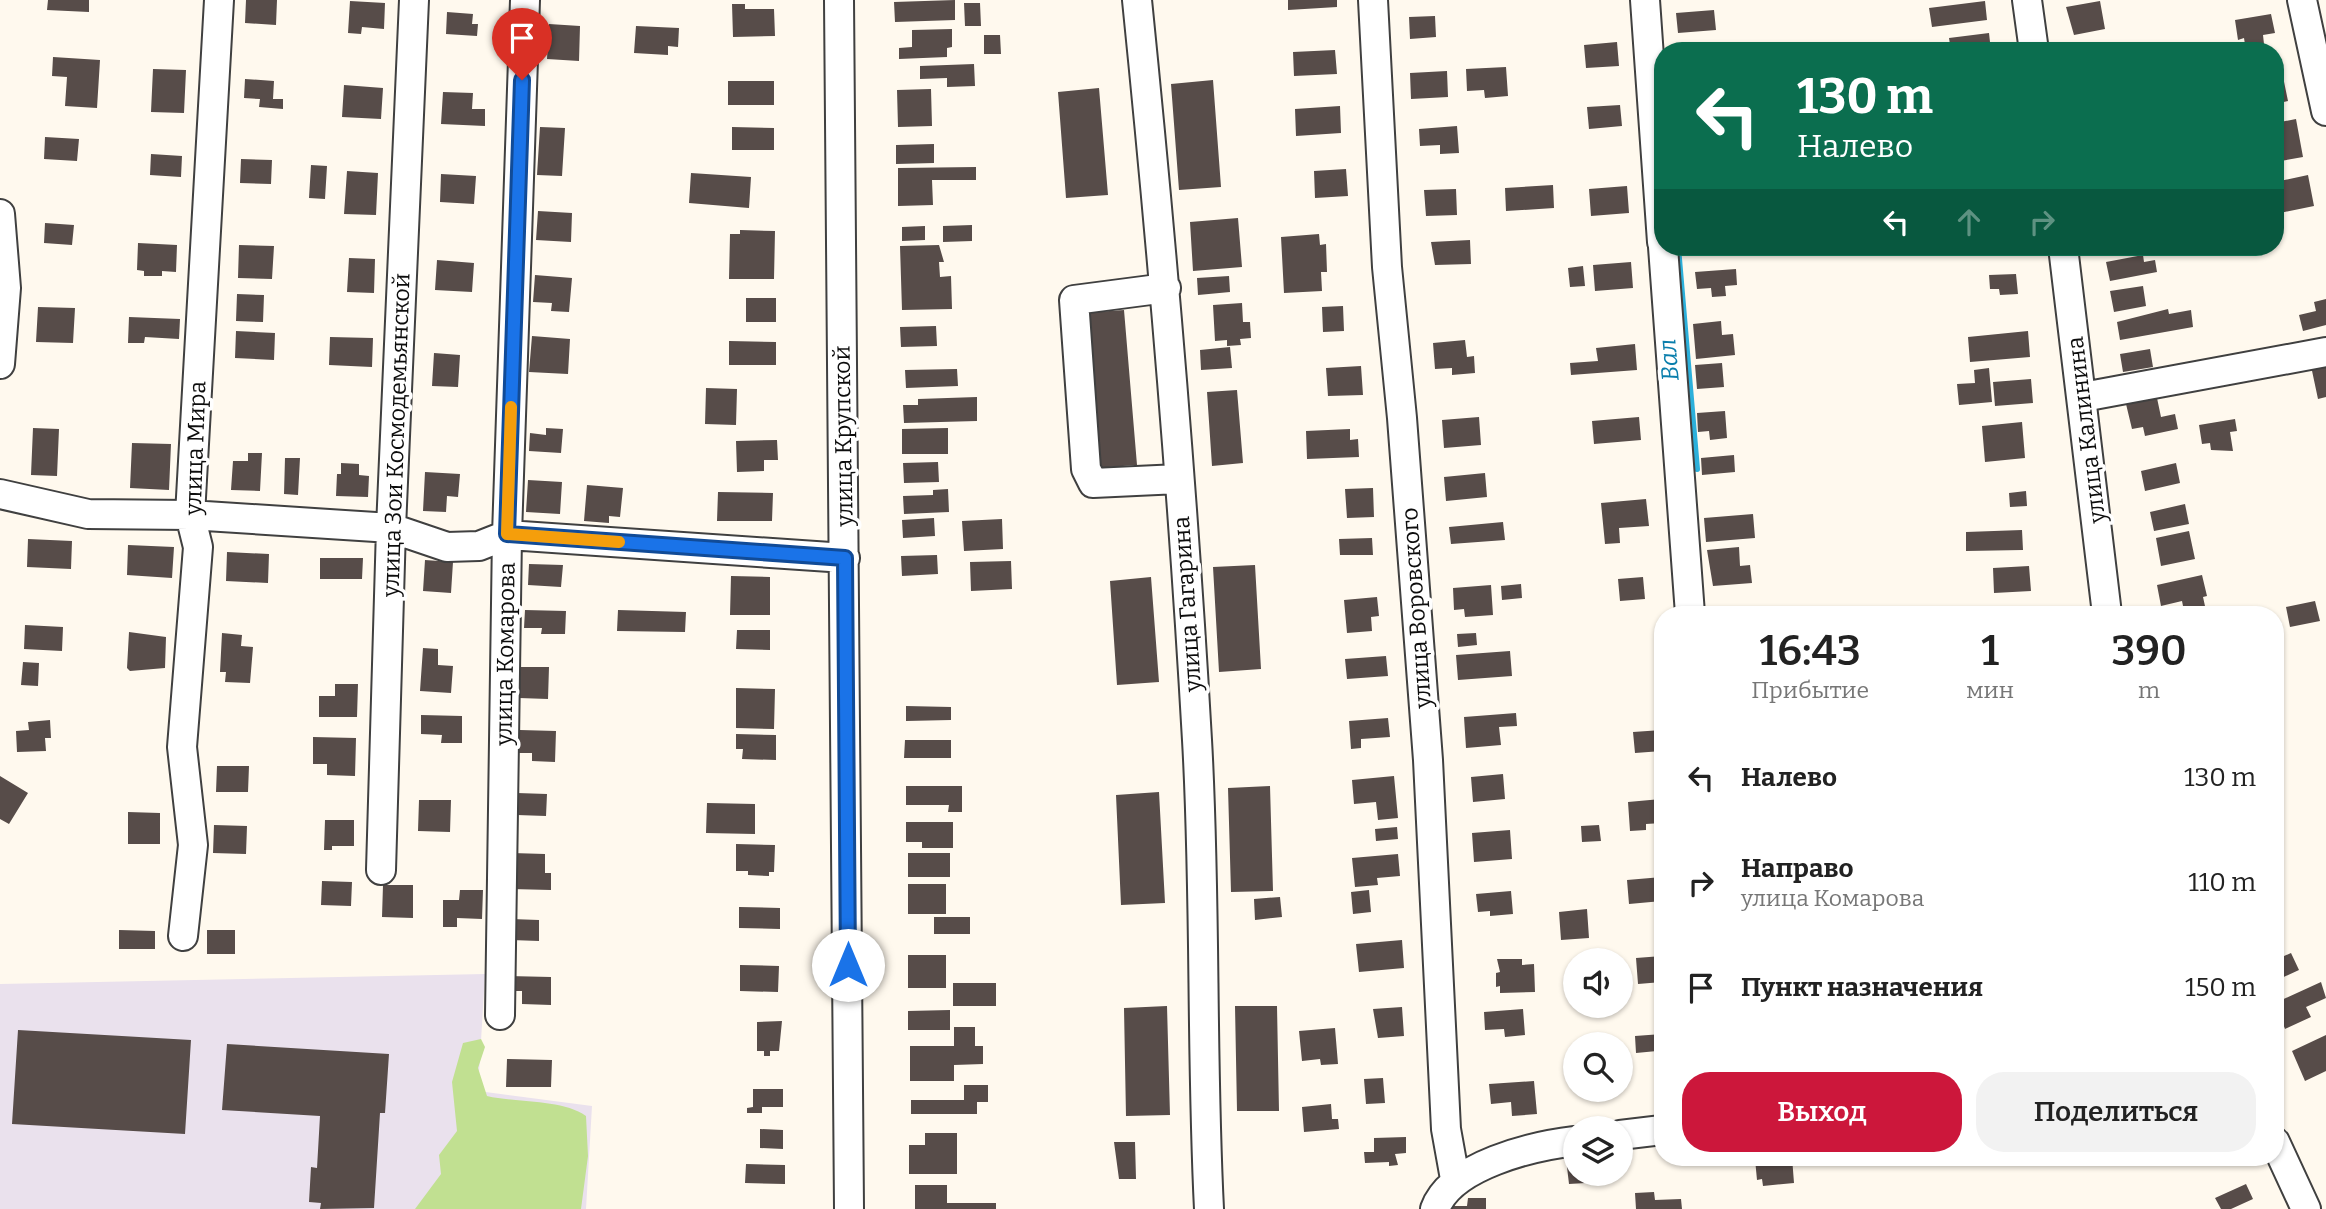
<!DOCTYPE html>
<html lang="ru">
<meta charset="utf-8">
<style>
body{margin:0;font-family:Bitter,serif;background:#f2f2f2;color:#222;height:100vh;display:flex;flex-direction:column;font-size:26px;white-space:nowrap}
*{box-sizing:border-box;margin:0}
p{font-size:23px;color:#767676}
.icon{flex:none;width:38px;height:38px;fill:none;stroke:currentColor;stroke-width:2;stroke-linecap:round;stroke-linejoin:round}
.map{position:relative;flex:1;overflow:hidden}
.drawer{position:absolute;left:1654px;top:606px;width:630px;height:560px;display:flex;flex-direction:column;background:#fff;border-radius:28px;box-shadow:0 2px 5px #0004}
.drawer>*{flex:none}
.top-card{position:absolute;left:1654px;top:42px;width:630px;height:214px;border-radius:28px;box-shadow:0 2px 5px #0004;background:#0b6e4f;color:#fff;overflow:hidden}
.controls{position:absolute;left:1563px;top:948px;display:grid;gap:14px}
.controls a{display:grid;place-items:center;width:70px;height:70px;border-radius:50%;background:#fff;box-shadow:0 2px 5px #0004;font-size:35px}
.pin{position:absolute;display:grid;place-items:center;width:60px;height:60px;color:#fff;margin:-72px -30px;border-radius:50% 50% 50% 0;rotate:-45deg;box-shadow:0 0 7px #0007}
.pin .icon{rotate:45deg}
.me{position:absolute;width:77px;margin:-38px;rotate:0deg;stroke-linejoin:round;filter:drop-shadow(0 0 5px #0008)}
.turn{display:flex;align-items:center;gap:24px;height:147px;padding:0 28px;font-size:32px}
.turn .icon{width:91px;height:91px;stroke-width:2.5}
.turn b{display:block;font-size:49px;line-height:60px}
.lanes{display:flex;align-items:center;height:66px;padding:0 28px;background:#0003;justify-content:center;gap:35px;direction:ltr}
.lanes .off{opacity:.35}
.eta{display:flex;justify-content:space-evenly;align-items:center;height:119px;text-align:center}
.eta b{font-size:42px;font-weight:600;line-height:49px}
.primary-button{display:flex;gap:14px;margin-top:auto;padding:14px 28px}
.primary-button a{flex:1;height:80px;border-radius:28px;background:#cc173b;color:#fff;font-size:28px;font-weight:600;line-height:80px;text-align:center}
.primary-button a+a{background:#f2f2f2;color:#222}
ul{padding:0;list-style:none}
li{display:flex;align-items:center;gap:21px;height:105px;padding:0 28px}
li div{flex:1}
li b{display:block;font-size:26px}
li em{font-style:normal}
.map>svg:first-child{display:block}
.industrial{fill:#eae1ed}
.forest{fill:#c1e091}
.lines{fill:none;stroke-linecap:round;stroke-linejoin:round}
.stream{stroke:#2cb0db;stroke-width:6}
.building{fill:#574c49}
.minor-casing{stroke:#404040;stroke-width:32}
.minor{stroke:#fff;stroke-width:28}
.route-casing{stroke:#114b97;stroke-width:18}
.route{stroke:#1a73e8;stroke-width:12}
.slow{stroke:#f59e0b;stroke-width:12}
.labels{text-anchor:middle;stroke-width:7;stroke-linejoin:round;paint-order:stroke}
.street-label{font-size:23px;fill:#0d0d0d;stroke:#fff}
.water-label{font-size:24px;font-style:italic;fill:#0a7eac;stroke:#fff}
</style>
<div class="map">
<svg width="2326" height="1209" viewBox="0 0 2326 1209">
<rect width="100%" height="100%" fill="#fff9ee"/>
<path class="industrial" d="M485,974l-7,117 114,15 -6,103h-586v-225z"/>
<path class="forest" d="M481,1039l4,8 -7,21 9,28c29,7 75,3 99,20l2,40 -7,53h-166l26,-35 -2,-19 18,-24 -5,-49 11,-39z"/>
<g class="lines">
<path class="stream" d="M1678,247l19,222"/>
</g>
<path class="building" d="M48,0h41v12l-42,-2z
M246,0h31l-1,25 -31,-2z
M955,0v20l-60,2 -1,-20z
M1288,0h49v7l-49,3z
M350,1l35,2 -1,26 -22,-2 -1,7 -13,-1z
M1985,1l2,19 -55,7 -3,-19z
M2100,1l5,28 -31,6 -8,-28z
M964,3h16l1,23h-16z
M732,4h13v5h29l1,27 -42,1z
M1714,10l2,20 -38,3 -2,-20z
M447,12l26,2 -1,10h6l-1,12 -31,-2z
M2271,14l4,19 -12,2 1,9 -6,1 1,6h-13l-2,-13 -6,2 -3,-20z
M1435,16l1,21 -26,2 -1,-22z
M549,24l31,2 -1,35 -32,-2z
M636,26l43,2 -1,19 -10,-1v9l-34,-2z
M952,29v18l-5,1v9l-48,2v-11l13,-1v-17z
M1989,33l2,18h-40l-2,-13z
M984,35h16l1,19h-17z
M1617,42l2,24 -33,2 -2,-23z
M1335,50l2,24 -43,2 -1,-24z
M53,57l47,3 -3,48 -32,-2 2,-29 -15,-1z
M974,64l1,22 -28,1v-9l-27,1v-13z
M1506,67l2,29 -23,2 -1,-8 -17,1 -1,-22z
M153,69l33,1 -2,43 -33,-1z
M1447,71l1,26 -37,2 -1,-26z
M2282,72l6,29 -13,3v-31z
M245,79l29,2 -1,18h10v10l-24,-2 1,-8 -16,-1z
M1213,80l8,107 -42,3 -8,-106z
M728,81h46v24h-46z
M344,85l39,3 -2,31 -39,-2z
M1099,88l9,107 -42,3 -8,-106z
M931,89l1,37 -34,1 -1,-37z
M443,92l30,1 -1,16h13v17l-44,-2z
M1620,105l2,21 -33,3 -2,-22z
M1340,106l1,27 -45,3 -1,-27z
M2296,119l7,38 -28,5v-39z
M1457,126l2,27 -19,1v-9l-20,1 -1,-17z
M540,127l25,1 -3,48 -25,-1z
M732,127l42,1v22h-42z
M45,137l34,2 -2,22 -33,-2z
M934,144v19l-38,1v-19z
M151,154l31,2 -1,21 -31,-2z
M241,159l31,1 -1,24 -31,-1z
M311,165l16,1 -2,33 -16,-1z
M976,167v13h-44l1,25 -35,1v-38z
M1346,169l2,27 -33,2 -1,-27z
M347,171l31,2 -2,42 -32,-1z
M691,173l60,4 -2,31 -60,-5z
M441,174l35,2 -2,28 -34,-2z
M2308,175l6,31 -39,8v-32z
M1553,185l1,23 -48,3 -1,-23z
M1627,186l2,27 -38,3 -2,-27z
M1456,189l1,26 -31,1 -2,-26z
M538,211l34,2 -1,29 -35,-2z
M1238,218l4,49 -49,4 -3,-49z
M45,223l29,2 -2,20 -28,-2z
M972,225v16l-29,1v-16z
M925,226v14l-23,1v-14z
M740,230l35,1 -1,48h-45l1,-45h10z
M1319,234l1,11 6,-1 1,28h-6l1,19 -38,2 -3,-56z
M1470,240l1,24 -36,1 -4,-23z
M138,243l39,2 -1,27 -14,-1v5h-18v-5l-7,-1z
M239,245l35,1 -2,33 -34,-1z
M939,245l5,17h-5l1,15 11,-1 1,33 -50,1 -2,-64z
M2143,255l1,7 11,-2 2,12 -47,9 -4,-19z
M349,258l26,1 -1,34 -27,-1z
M437,260l37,3 -2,29 -37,-2z
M1631,262l2,26 -38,3 -2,-26z
M1583,266l2,20 -15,1 -2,-19z
M1736,269l1,16 -12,1 1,10 -14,1 -1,-9 -14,1 -2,-17z
M2016,274l2,20 -18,1 -1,-6h-9l-1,-14z
M535,275l37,3 -3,34 -18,-1 1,-8 -19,-1z
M1229,276l1,16 -32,3 -1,-17z
M2143,286l3,20 -32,6 -4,-21z
M237,294l27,1 -1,27 -27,-1z
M746,298h30v24h-30z
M2326,299v26l-23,6 -4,-16 17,-4 -2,-9z
M1242,303l1,19h7l1,16 -11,1 1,6 -14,1v-6l-12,1 -2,-36z
M1343,306l1,25 -21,1 -1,-25z
M38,307l37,1 -2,35 -37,-1z
M2168,309l1,5 22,-4 2,17 -73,13 -3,-18z
M1124,310l13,155 -43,3 -13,-155z
M129,317l51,2 -1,20 -34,-2 -1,6h-16z
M1721,321l1,14 11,-1 2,21 -39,4 -3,-35z
M936,326l1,20 -36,1 -1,-20z
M236,331l39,2 -1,27 -39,-2z
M2028,331l2,26 -60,5 -2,-25z
M532,336l38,3 -2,35 -39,-2z
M330,337l43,1 -1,29 -43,-2z
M1465,340l2,17 7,-1 1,17 -23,2v-7l-17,1 -2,-26z
M729,341l47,1v23h-47z
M1635,344l2,26 -66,5 -1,-12 28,-2 -2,-13z
M1230,347l2,21 -31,2 -1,-20z
M2150,349l3,18 -30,5 -3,-18z
M434,353l26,2 -2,32 -26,-1z
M1722,363l2,24 -27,2 -2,-24z
M2326,363v34l-8,2 -7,-33z
M1361,366l2,29 -35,1 -2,-28z
M1989,368l3,34 -33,3 -2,-21 18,-1 -1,-13z
M957,369l1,17 -52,2 -1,-18z
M2031,379l2,24 -38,3 -2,-24z
M706,388l31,1 -1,36 -31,-1z
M1237,390l6,73 -31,3 -5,-74z
M977,397v24l-73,2 -1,-18h15v-6z
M2157,398l4,19 14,-3 3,15 -33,7 -2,-9 -11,2 -6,-25z
M1725,411l2,27 -17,2 -1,-9 -11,1 -1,-19z
M1479,417l2,28 -37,3 -2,-28z
M1639,417l2,23 -47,4 -2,-23z
M2235,419l2,12 -7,1 3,19 -22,-1 -1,-7 -8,1 -3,-19z
M2022,422l3,36 -40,4 -3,-36z
M33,428l26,1 -2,47 -26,-1z
M546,428l17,1 -2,24 -32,-2 1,-18 16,2z
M948,428v26h-46v-25z
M1350,429v11l8,-1 1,18 -52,2 -1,-28z
M777,440l1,20h-14v11l-27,1 -1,-31z
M132,443l39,1 -2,46 -39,-2z
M248,453h14l-2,38 -29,-1 2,-29h15z
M1734,455l1,17 -33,3 -1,-17z
M285,458h15l-2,37 -14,-1z
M938,462l1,20 -35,1 -1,-20z
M341,463l18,1v11l10,1 -1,21 -32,-1 1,-22h4z
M2176,463l4,20 -35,8 -4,-20z
M425,472l35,2 -2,23 -11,-1 -1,16 -23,-1z
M1485,473l2,24 -41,4 -2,-24z
M528,480l34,2 -2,32 -34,-2z
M587,485l36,3 -3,29 -11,-1v7l-25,-2z
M1373,488l1,29 -27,1 -2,-29z
M948,489l1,23 -45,2 -1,-18 30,-1v-5z
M2026,491l1,15 -17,1 -1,-14z
M718,492l55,1 -1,28h-55z
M1646,499l3,27 -30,2 1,15 -15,1 -4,-41z
M2185,504l4,20 -35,7 -4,-19z
M1753,514l2,24 -49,4 -2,-24z
M934,518l1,18 -32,2 -1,-18z
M1002,519l1,30 -39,2 -2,-30z
M1503,522l2,18 -54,4 -2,-17z
M2022,530l1,20 -57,1v-19z
M2189,531l6,28 -34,7 -5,-28z
M1372,538l1,17h-33l-1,-16z
M28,539l44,2 -1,28 -44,-2z
M128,545l46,2 -2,31 -45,-3z
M1739,547l1,19 10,-1 2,18 -39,3 -6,-36z
M227,552l42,2 -1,29 -42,-2z
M937,555l1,19 -36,2 -1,-20z
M320,558h43l-1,21h-42z
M425,560l28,2 -2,31 -28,-2z
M1011,561l1,28 -41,2 -1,-29z
M529,564l34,1 -2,22 -33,-2z
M1255,565l6,104 -42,3 -6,-105z
M2029,566l2,25 -37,2 -1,-25z
M2202,575l5,21 -4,1 2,9 -21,5 -2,-10 -21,5 -4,-21z
M731,576l39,1v38h-40z
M1151,577l8,105 -42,3 -7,-104z
M1643,577l2,22 -25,2 -2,-22z
M1521,584l1,14 -20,2 -1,-14z
M1491,585l2,30 -28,2 -1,-8 -10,1 -1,-22z
M1377,597l2,19 -8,1 1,14 -25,2 -3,-33z
M2315,601l5,20 -30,6 -4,-20z
M2017,608v6h-37v-2z
M525,610l41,1 -1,23h-24l1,-6h-18z
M618,610l68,2 -1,20 -68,-1z
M25,625l38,2 -1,24 -38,-2z
M737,630h33v20l-34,-1z
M129,632l37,5 -1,31 -35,3 -3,-3z
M222,633l20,2 -1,11 12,1 -3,36 -25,-1 1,-10h-6z
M1476,633l1,12 -19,2 -1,-13z
M423,648l15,1v16l15,1 -2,27 -31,-2z
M1510,651l2,25 -54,4 -2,-25z
M1386,656l2,20 -41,3 -2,-20z
M23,662l16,1 -1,23 -17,-1z
M520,667h29l-1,32 -29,-1z
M335,684h23l-1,33h-38v-21h16z
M736,688l39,1 -1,40 -38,-1z
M906,706l45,1v13l-45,1z
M1516,713l1,13 -18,1 2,18 -35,3 -2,-31z
M421,715l41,1v27h-21l1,-8 -21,-1z
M1388,718l2,19 -29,2v9l-10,1 -2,-28z
M50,720l1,18h-6l1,13 -29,1 -1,-21 13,-1 -1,-8z
M520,730l36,1 -1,31 -23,-1v-8h-13z
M1662,730v21l-27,2 -2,-21z
M736,734l40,1v25l-34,-1 1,-10h-7z
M313,737l43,1 -1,38 -28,-1v-11h-14z
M905,740h46v18h-47z
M217,766h32l-1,26h-32z
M1503,774l2,25 -32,3 -2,-25z
M0,776l28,17 -19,31 -9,-5z
M1394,776l4,42 -20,2 -2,-18 -22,2 -2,-24z
M906,786h56v26h-14l1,-7h-43z
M1270,786l3,105 -42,1 -3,-104z
M1159,792l6,111 -44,2 -5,-110z
M517,793l30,1 -1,22 -29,-1z
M1661,799l1,24 -16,1v6l-16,1 -2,-29z
M419,800h32l-1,32 -32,-1z
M707,803l48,1v30l-49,-1z
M128,812l32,1v31h-32z
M325,820h29v26h-22v4h-8z
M906,822h47v26h-31v-6h-16z
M214,825l33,1 -1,28 -33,-1z
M1599,825l2,16 -19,1 -1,-16z
M1397,827l1,12 -22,2 -1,-12z
M1510,830l2,29 -38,3 -2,-29z
M736,844l39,1 -1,27h-5v4l-21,-1v-4h-12z
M512,853l33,1v19h6v17l-40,-1z
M908,853h42v24h-42z
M1398,854l2,22 -23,2 1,7 -23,2 -3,-29z
M1662,877v24l-33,3 -2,-24z
M322,881l30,1 -1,24 -30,-1z
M908,884h38v30h-38z
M383,885h30v33l-31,-1z
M460,890h23l-1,29 -25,-1v9h-14v-27h16z
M1369,890l2,22 -18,2 -2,-22z
M1511,891l2,23 -23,2v-5l-12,1 -2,-18z
M1280,897l2,20 -27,3 -1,-21z
M739,907l41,1v21l-41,-1z
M1587,909l2,29 -28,2 -2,-28z
M934,917h36v17h-36z
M511,919l28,1v21l-28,-1z
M119,930l36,1v18h-36z
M207,930h28v24h-28z
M1402,940l2,28 -45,4 -3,-28z
M2291,953l8,17 -24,11v-21z
M908,955h38v33h-38z
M1662,956v26l-24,2 -2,-26z
M1497,959h25v6l12,-1 1,28 -35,1v-7l-4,1v-14l4,-1z
M740,965l39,1 -1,26 -38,-1z
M508,976l43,1v28l-29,-1v-13h-15z
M2321,982l5,16 -20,9 5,10 -26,12 -10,-26z
M953,983h43v23h-43z
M1167,1006l3,109 -44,1 -2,-108z
M1235,1006h42l2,105h-42z
M1402,1007l2,29 -26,2 -5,-29z
M1523,1009l2,26 -20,2 -1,-8 -19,1 -1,-18z
M950,1010v20h-42v-19z
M782,1021l-3,30h-9v5h-6v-5h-7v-29z
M954,1027h21v19h8v18l-29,1v16h-44v-35h44z
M1335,1028l3,36 -17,1 -1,-6 -18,2 -3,-30z
M18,1030l173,10 -6,94 -173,-10z
M1662,1034v25l-4,1 -1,-9 -21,2 -1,-17z
M2326,1035v36l-21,10 -13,-30z
M227,1044l162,10 -4,59h-5l-6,95 -54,1 1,-6 -12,-1 2,-35 6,1 3,-52 -98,-6z
M507,1059l45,1 -1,27h-45z
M1383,1078l2,25 -19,1 -2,-25z
M1534,1081l3,33 -25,2 -1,-14 -20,2 -2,-20z
M964,1085h24v17h-11v12h-66v-14h53z
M753,1089h30v18h-21v6h-15v-5l6,-1z
M1331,1104l1,15h6l1,10 -35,3 -2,-25z
M760,1129l23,1v19l-23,-1z
M925,1133h32v41h-48v-29h16z
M1406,1137v16l-11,1 3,11 -9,1v-4l-24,1 -1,-11h10v-14z
M1114,1142h21l1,37h-17z
M1792,1157l2,26 -31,3 -1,-7 -5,1 -2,-21z
M746,1164l39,1v19l-40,-1z
M1575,1166v8h27v8l-33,2 -2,-17z
M2246,1184l7,15 -22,10h-10l-6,-11z
M915,1185h32v18h49v6h-81z
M1654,1192l1,8 26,-1 1,10h-46l-1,-16z
M1468,1198h18v11h-43l1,-3h23z"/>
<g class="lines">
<defs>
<path id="minor" d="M839,0l10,1209
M1137,0c25,246 46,493 60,740 9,156 4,313 12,469
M1373,0l14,267 15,151 26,342 18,369 9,50
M1645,0l17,242
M2027,0l7,51
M2302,0l24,111
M0,214l6,74 -6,76
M1663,247l27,367
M2063,247l44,367
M1166,288l-92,12 12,169 7,14 86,-4
M2083,397l243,-45
M0,494l88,20 102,1 201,13 56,19 32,-1 28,-11 338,23
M381,870l10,-342 23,-528
M183,936l10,-91 -11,-98 16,-200 -8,-32 29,-515
M500,1015l7,-480 18,-535
M1620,1135l42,-5
M2275,1142l31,67
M1435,1209c16,-44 98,-63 140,-68"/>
</defs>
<use href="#minor" class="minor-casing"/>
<use href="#minor" class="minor"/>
</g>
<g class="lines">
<defs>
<path id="route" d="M522,80l-15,454 338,24 3,407"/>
</defs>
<use href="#route" class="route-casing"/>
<use href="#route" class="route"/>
<path class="slow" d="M511,407l-4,127 112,8"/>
</g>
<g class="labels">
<g class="street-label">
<text transform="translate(2086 430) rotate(-97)" y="8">улица Калинина</text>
<text transform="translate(396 435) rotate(-88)" y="8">улица Зои Космодемьянской</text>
<text transform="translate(843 436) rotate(-91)" y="8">улица Крупской</text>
<text transform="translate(195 448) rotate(-88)" y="8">улица Мира</text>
<text transform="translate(1187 604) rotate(-94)" y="8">улица Гагарина</text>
<text transform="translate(1416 608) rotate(-94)" y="8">улица Воровского</text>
<text transform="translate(505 654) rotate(-89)" y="8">улица Комарова</text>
</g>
<g class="water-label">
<text transform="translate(1669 360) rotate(-95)" y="8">Вал</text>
</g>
</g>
</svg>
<div class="controls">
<a><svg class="icon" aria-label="sound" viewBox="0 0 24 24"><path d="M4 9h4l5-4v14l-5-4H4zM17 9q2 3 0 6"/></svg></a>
<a><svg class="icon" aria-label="search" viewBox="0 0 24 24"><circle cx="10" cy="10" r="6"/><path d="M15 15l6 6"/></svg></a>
<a><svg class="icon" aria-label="layers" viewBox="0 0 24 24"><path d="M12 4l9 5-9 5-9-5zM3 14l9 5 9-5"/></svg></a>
</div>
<div class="pin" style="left:522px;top:80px;background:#d93025"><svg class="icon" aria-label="arrive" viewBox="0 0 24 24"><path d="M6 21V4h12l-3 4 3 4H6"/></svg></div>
<svg class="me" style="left:848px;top:965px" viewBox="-20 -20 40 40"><circle r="19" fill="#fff"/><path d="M0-13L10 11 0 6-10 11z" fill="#1a73e8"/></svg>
<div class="top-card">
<div class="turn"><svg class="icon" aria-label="left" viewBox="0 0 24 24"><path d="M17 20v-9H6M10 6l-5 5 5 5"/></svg><div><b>130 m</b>Налево</div></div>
<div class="lanes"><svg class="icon" aria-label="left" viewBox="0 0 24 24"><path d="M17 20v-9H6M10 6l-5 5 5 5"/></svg><svg class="icon off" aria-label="ahead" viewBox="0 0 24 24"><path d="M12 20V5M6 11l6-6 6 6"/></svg><svg class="icon off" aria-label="right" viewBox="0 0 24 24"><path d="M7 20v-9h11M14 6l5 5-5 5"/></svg></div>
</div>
<section class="drawer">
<div class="eta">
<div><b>16:43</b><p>Прибытие</p></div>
<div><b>1</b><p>мин</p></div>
<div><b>390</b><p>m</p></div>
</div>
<ul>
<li><svg class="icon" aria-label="left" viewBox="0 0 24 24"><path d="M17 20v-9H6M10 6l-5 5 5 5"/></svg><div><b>Налево</b></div><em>130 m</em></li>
<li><svg class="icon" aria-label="right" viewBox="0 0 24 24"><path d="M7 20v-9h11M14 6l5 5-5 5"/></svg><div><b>Направо</b><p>улица Комарова</p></div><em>110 m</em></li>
<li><svg class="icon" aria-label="arrive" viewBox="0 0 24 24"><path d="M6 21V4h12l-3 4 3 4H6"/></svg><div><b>Пункт назначения</b></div><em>150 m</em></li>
</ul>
<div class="primary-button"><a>Выход</a><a>Поделиться</a></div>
</section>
</div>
